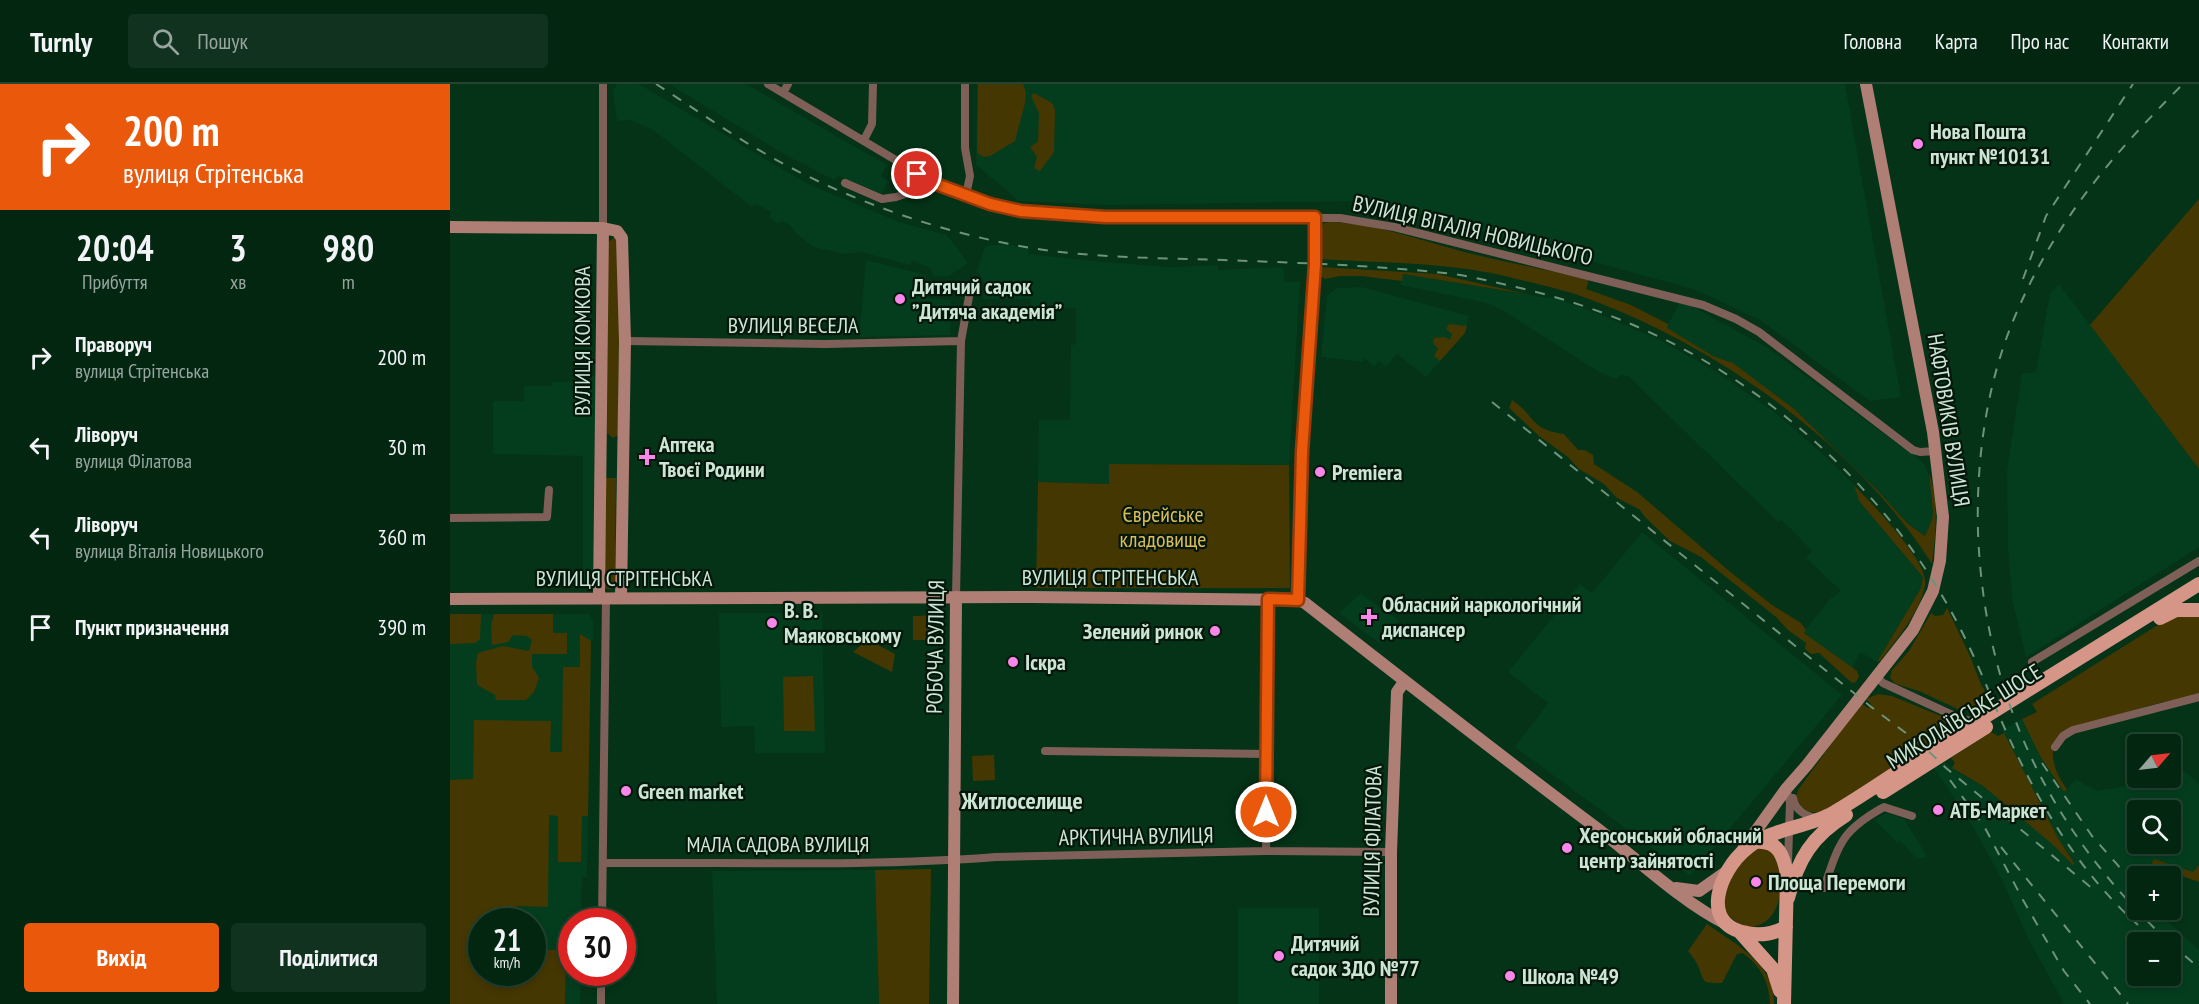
<!DOCTYPE html>
<html lang="uk">
<meta charset="utf-8">
<style>
body{margin:0;font-family:"PT Sans Narrow",sans-serif;background:#11321f;color:#f1f3f6;height:100vh;display:flex;flex-direction:column;font-size:22px;white-space:nowrap}
*{box-sizing:border-box;margin:0}
p{font-size:20px;color:#97a59f}
.icon{flex:none;width:33px;height:33px;fill:none;stroke:currentColor;stroke-width:2;stroke-linecap:round;stroke-linejoin:round}
.map{position:relative;flex:1;overflow:hidden}
.panel{display:flex;flex-direction:column;background:#032611;width:450px}
.panel>*{flex:none}
.banner{background:#ea580c;color:#fff;overflow:hidden}
.needle{width:39px;rotate:62deg}
.controls{position:absolute;left:1677px;top:650px;display:grid;gap:12px}
.controls a{display:grid;place-items:center;width:54px;height:54px;border-radius:6px;background:#032611;box-shadow:0 3px 9px #0003,0 0 0 2px #244331;font-size:30px}
.speed{position:absolute;left:18px;top:824px;display:flex;gap:12px;font-size:30px;font-weight:700;text-align:center}
.speed>*{display:grid;place-content:center;width:78px;height:78px;border-radius:50%;background:#032611;box-shadow:0 3px 9px #0003,0 0 0 2px #244331;line-height:1}
.speed small{font-size:15px;font-weight:400}
.speed .limit{border:9px solid #d22;background:#fff;color:#111}
.pin{position:absolute;display:grid;place-items:center;width:51px;height:51px;color:#fff;margin:-26px;border:3px solid #fff;border-radius:50%;box-shadow:0 2px 6px #0007}
.me{position:absolute;width:66px;margin:-33px;rotate:0deg;stroke-linejoin:round;filter:drop-shadow(0 0 4px #0008)}
.turn{display:flex;align-items:center;gap:21px;height:126px;padding:0 24px;font-size:27px}
.turn .icon{width:78px;height:78px;stroke-width:2.5}
.turn b{display:block;font-size:42px;line-height:51px}
.eta{display:flex;justify-content:space-evenly;align-items:center;height:102px;text-align:center}
.eta b{font-size:36px;font-weight:600;line-height:42px}
.cta{display:flex;gap:12px;margin-top:auto;padding:12px 24px}
.cta a{flex:1;height:69px;border-radius:6px;background:#ea580c;color:#fff;font-size:24px;font-weight:600;line-height:69px;text-align:center}
.cta a+a{background:#11321f;color:#f1f3f6}
ul{padding:0;list-style:none}
li{display:flex;align-items:center;gap:18px;height:90px;padding:0 24px}
li div{flex:1}
li b{display:block;font-size:22px}
li em{font-style:normal}
header{display:flex;align-items:center;gap:36px;box-sizing:border-box;height:84px;padding:0 30px;background:#032611;border-bottom:2px solid #244331}
header strong{font-size:28px}
nav{display:flex;gap:33px;margin-inline-start:auto;font-size:21px}
.search{width:420px;height:54px;background:#11321f;display:flex;align-items:center;gap:15px;box-sizing:border-box;padding:0 21px;border-radius:6px;color:#97a59f;font-size:22px}
main{display:flex;flex:1;min-height:0}
.map>svg:first-child{display:block}
.built{fill:#043d1e;fill-rule:evenodd}
.green{fill:#453702}
.lines{fill:none;stroke-linecap:round;stroke-linejoin:round}
.street{stroke:#7f6059;stroke-width:8}
.secondary{stroke:#af7e74;stroke-width:12}
.primary{stroke:#d59688;stroke-width:14}
.rail{stroke:#6f927b;stroke-width:2;stroke-dasharray:10 10;stroke-linecap:butt}
.route-casing{stroke:#983908;stroke-width:15}
.route{stroke:#ea580c;stroke-width:10}
.poi-dot{fill:#f987e9;stroke:#05160a;stroke-width:2}
.labels{text-anchor:middle;stroke-width:4.5;stroke-linejoin:round;paint-order:stroke}
.poi-label{font-size:22px;font-weight:bold;fill:#cde5d3;stroke:#05160a;text-anchor:start}
.street-label{font-size:22px;fill:#cde5d3;stroke:#05160a}
.park-label{font-size:22px;fill:#dbbd59;stroke:#05160a}
.neighbourhood-label{font-size:24px;font-weight:bold;fill:#cde5d3;stroke:#05160a}
</style>
<header>
<strong>Turnly</strong>
<div class="search"><svg class="icon" aria-label="search" viewBox="0 0 24 24"><circle cx="10" cy="10" r="6"/><path d="M15 15l6 6"/></svg>Пошук</div>
<nav><a>Головна</a><a>Карта</a><a>Про нас</a><a>Контакти</a></nav>
</header>
<main>
<section class="panel">
<div class="banner">
<div class="turn"><svg class="icon" aria-label="right" viewBox="0 0 24 24"><path d="M7 20v-9h11M14 6l5 5-5 5"/></svg><div><b>200 m</b>вулиця Стрітенська</div></div>
</div>
<div class="eta">
<div><b>20:04</b><p>Прибуття</p></div>
<div><b>3</b><p>хв</p></div>
<div><b>980</b><p>m</p></div>
</div>
<ul>
<li><svg class="icon" aria-label="right" viewBox="0 0 24 24"><path d="M7 20v-9h11M14 6l5 5-5 5"/></svg><div><b>Праворуч</b><p>вулиця Стрітенська</p></div><em>200 m</em></li>
<li><svg class="icon" aria-label="left" viewBox="0 0 24 24"><path d="M17 20v-9H6M10 6l-5 5 5 5"/></svg><div><b>Ліворуч</b><p>вулиця Філатова</p></div><em>30 m</em></li>
<li><svg class="icon" aria-label="left" viewBox="0 0 24 24"><path d="M17 20v-9H6M10 6l-5 5 5 5"/></svg><div><b>Ліворуч</b><p>вулиця Віталія Новицького</p></div><em>360 m</em></li>
<li><svg class="icon" aria-label="arrive" viewBox="0 0 24 24"><path d="M6 21V4h12l-3 4 3 4H6"/></svg><div><b>Пункт призначення</b></div><em>390 m</em></li>
</ul>
<div class="cta"><a>Вихід</a><a>Поділитися</a></div>
</section>
<div class="map">
<svg width="1749" height="920" viewBox="0 0 1749 920">
<rect width="100%" height="100%" fill="#043317"/>
<path class="built" d="M167,0h22l167,99 93,39 48,13 21,28 -19,13h-15l-4,-8 -17,-7 -4,4 -48,-13 -16,2 -32,-7 -17,-14 -6,-8 -9,-4 -2,3 -9,-6 1,-6 -15,-8 -4,3 -99,-77 -23,-10 -13,1 -4,-30z
M219,0h77l141,81 -6,11 7,5 -7,14 -42,-19 -5,4 -47,-24z
M527,0h868l56,313 -31,4 -110,-81 -64,-30 -322,-89 -266,4 -89,-4 -43,-36z
M557,160l22,5 -1,5 76,8 65,5 49,-2v5l65,-3 2,15 15,-1 -11,184 -180,-1v20l-71,-2 1,-62h31l1,-75 5,-1v-36l-45,-1v-8h-48l1,-17 -7,-11 8,-25z
M416,176l60,15v23l25,2 -1,35 -91,2z
M953,190l157,26 39,14 59,25 57,32 57,39 63,55 19,20 5,16 64,76 -2,11 -44,74 -17,-10 -8,17 -49,-36 27,-34 11,-8 -35,-33 6,-7 -18,-19 -13,-12 -3,2 -150,-146 -7,-1 -5,4 -17,-7 -97,-62 -16,-7 -85,-18z
M1609,200l140,185v78l-173,110 -14,-58 -4,-52 -1,-77 15,-96 14,-2 14,-79z
M912,203l107,29 -4,17 -39,44 -29,-23 -11,13 -7,-6 -5,5 -10,-8 -1,4 -42,-5 6,-62 10,-7z
M1236,219l82,45 135,100 12,7 10,10 5,15 3,33 -1,7 -7,16 -17,-12 -30,-33 -49,-49 -96,-79 -20,-7 -47,-28 13,-24z
M149,291l-2,207 -14,4v-130l-90,-2v-53h31v-15h28v-4l39,-1 1,-5z
M1192,448l200,163 -152,181 -175,-129 33,-44 -40,-31 72,-88 12,9z
M911,509l38,28 -17,24 -43,-32z
M269,529h103l3,140h-70l-1,-27 -33,1z
M0,530h139l5,8 -1,19h-2l-4,236h-5l-1,44h-9v51h9l-1,32h-130zM32,837h50v51h-50z
M1572,635l18,37 24,36 12,-13 21,12 33,-6 -5,-13 12,-6 1,11h32l1,-16 28,22v82l-6,7 -39,-12 -10,16h-6v33h16l45,41v54h-135l-35,-64 -30,-66 -27,-49 -38,-57 10,-6 13,10 26,14 69,58 21,21 1,-2 -16,-25 -56,-108zM1688,726h32v33h-32zM1688,858h32v33h-32z
M1438,729l16,6 23,37 -7,3 -4,-1 -16,-17 -3,2 -23,-24z
M425,786l4,134h-162l-5,-133z
M788,824h81v96h-81z"/>
<path class="green" d="M528,0h45l3,9 -1,10 -10,38 -25,15 -6,1 -7,-4z
M584,9l18,10 3,7 -1,42 -14,19 -6,-3 3,-11 -7,-10 8,-5 1,-29 -8,-17z
M1749,115v270l-109,-144z
M880,138c42,1 80,15 120,26 46,13 93,21 139,31l-3,10 45,16 37,19 -1,4 46,28 20,7 61,46 84,82 30,33 17,12 7,-16 1,-7 -4,-41c10,28 7,64 3,92 -77,-122 -221,-223 -357,-270 -22,-7 -47,-12 -70,-18 -61,-14 -124,-13 -186,-17l1,-28 4,-8z
M165,153l5,3 -2,195 -5,3 -6,-5 1,-191z
M871,183l116,7 95,21 -129,-21 -1,7 -41,-5h-21l-15,3 -4,-3z
M999,240l18,2 -2,7 -25,28 -6,-5 4,-7 -5,-6 1,-5 11,-1 5,3 2,-6 -6,-5z
M1062,316c25,17 17,29 52,34l14,16h7l8,5 1,9 43,28 91,78 44,35 29,18 5,7 -2,3 53,38 2,5 -3,6 -4,1 -33,-30 -8,1 -6,-5 1,-6 -18,-13 -12,-13 -75,-60 -31,-16 -25,-24 -6,-8 -22,-11 -13,-14 -25,-15 -11,-12 -29,-21 -30,-28z
M659,380l180,1 1,123h-254l2,-106 71,2z
M154,394h12l-1,108 -6,4 -6,-4z
M1404,401c17,18 76,78 71,100 -5,28 -28,53 -44,75l-4,2 44,-74 2,-11 -64,-76z
M1497,524l23,48 12,31 2,1 2,10 -8,13 -18,-1 -41,-19 -23,-7 -6,-6 2,-8 17,-19 22,-38 4,3 8,-1z
M0,530h31l-1,25 -5,4 -25,1z
M44,530h59v19h14v21h-35v13l7,11 -5,14 -8,8h-30l-1,-5 -18,-10 -1,-22 2,-10 25,-7 26,5 3,-11 -5,-4 -14,-1 -5,7 -16,3 -1,-20z
M488,531v25h-25v-24z
M1729,531h20v79l-48,11 -49,15 -48,24c-4,16 3,32 13,45l-3,3 -24,-36 -18,-37 15,-7 -5,-8 129,-81z
M130,550l11,7 -3,175h-6l-1,46h-23v-46l-9,-1 -1,92 -31,-1 -1,15h-34v51h50l1,-22h33l-1,54h-115v-224l23,-1 1,-59 77,1 -1,31h12l1,-85h17z
M411,561h17l17,9 -3,18 -39,-20z
M363,592l2,55h-31l-1,-54z
M1428,610l14,2 56,23 4,3v6l-128,84c-15,2 -21,-1 -28,-15l2,-7 63,-87 7,5 3,-4 -5,-5z
M1541,648l7,4 6,-3 54,105 16,25v3l-22,-22 -69,-58 -31,-18 3,-5 -4,-5z
M544,671l1,25 -22,1 -1,-25z
M1311,762l19,9c0,24 6,62 -24,71 -13,4 -24,-6 -32,-16l1,-29 17,-22z
M1704,775l39,13 6,-7v17l-48,-17z
M481,785l-2,135h-50l-4,-134z
M1257,840c29,21 68,39 67,80h-4c-1,-23 -9,-37 -27,-51l-6,1 -15,29c-23,1 -17,-3 -25,-19 -2,-5 -6,-9 -9,-13z"/>
<g class="lines">
<path class="street" d="M153,0v144
M318,0l168,100 54,20 31,7 84,6 235,1 54,9 309,78 33,14 23,13 154,118 7,2 16,-1
M515,0v64l5,28 -4,19
M333,9l5,-9
M414,56l8,-16 1,-40
M395,99l37,16 14,-2 40,-13
M175,257l201,3 135,-3
M0,434l97,-1 2,-27
M506,513l5,-256 9,-50
M848,516l4,-148 13,-188v-47
M1582,578l167,-101
M1427,593l6,6 78,36 16,3
M1605,663l8,-11 10,-6 126,-33
M595,667l222,3
M1336,705l4,13 -2,60
M1343,714c2,12 13,19 25,20
M816,767l2,-252
M153,779c131,-1 263,4 393,-6l270,-6 125,1
M1343,795l31,9c15,-45 18,-58 60,-81l28,9
M152,837l4,-323
M151,920v-32"/>
<path class="secondary" d="M0,143l153,1 14,3 5,7 3,103 -4,257
M149,514l4,-370
M0,515l582,-2 266,3 7,3c97,76 194,152 293,226 40,31 84,73 128,95
M1293,765l43,-60 21,-24 106,-135 20,-39 7,-30 3,-44 -10,-85 -67,-348
M1226,804l23,3 27,-19
M503,920l3,-407
M941,920v-152l6,-160 7,-10"/>
<path class="primary" d="M1710,534l16,-8h23
M1433,708l103,-65
M1306,758c23,-2 28,15 31,33l-3,129
M1338,814c10,-39 24,-62 58,-83
M1336,843c-13,7 -25,9 -39,6 -49,-8 -27,-63 -1,-84 22,-20 61,-21 87,-36 34,-20 66,-43 100,-64 88,-55 177,-109 266,-165
M1290,848l33,37 7,22"/>
<path class="rail" d="M206,0c36,23 71,48 108,69 82,47 174,79 267,95 63,10 129,10 193,12 73,3 147,5 220,13 24,2 48,9 72,14 78,18 151,48 218,92 95,63 174,148 226,249 17,33 30,67 45,101 33,73 73,142 133,196
M1573,195l23,-63 87,-132
M1042,318l378,304 53,40 23,22 147,121
M1592,679l50,73 46,52
M1500,696l34,46 39,74 41,71 26,33
M1551,763l127,157
M1719,858c-120,-111 -185,-247 -191,-410 -2,-71 8,-145 35,-211 40,-97 97,-164 170,-237
M1720,859l29,25"/>
</g>
<g class="lines">
<defs>
<path id="route" d="M467,90l19,10 54,20 31,7 84,6h210v47l-13,188 -4,148 -30,-1 -2,213"/>
</defs>
<use href="#route" class="route-casing"/>
<use href="#route" class="route"/>
</g>
<g class="poi-dot">
<circle cx="1468" cy="60" r="6"/>
<circle cx="450" cy="215" r="6"/>
<path d="M194 364h6v6h6v6h-6v6h-6v-6h-6v-6h6z"/>
<circle cx="870" cy="388" r="6"/>
<path d="M916 524h6v6h6v6h-6v6h-6v-6h-6v-6h6z"/>
<circle cx="322" cy="539" r="6"/>
<circle cx="765" cy="547" r="6"/>
<circle cx="563" cy="578" r="6"/>
<circle cx="176" cy="707" r="6"/>
<circle cx="1488" cy="726" r="6"/>
<circle cx="1117" cy="764" r="6"/>
<circle cx="1306" cy="798" r="6"/>
<circle cx="829" cy="872" r="6"/>
<circle cx="1060" cy="892" r="6"/>
</g>
<g class="labels">
<g class="poi-label">
<text x="1480" y="55">Нова Пошта<tspan x="1480" dy="25">пункт №10131</tspan></text>
<text x="462" y="210">Дитячий садок<tspan x="462" dy="25">”Дитяча академія”</tspan></text>
<text x="209" y="368">Аптека<tspan x="209" dy="25">Твоєї Родини</tspan></text>
<text x="882" y="396">Premiera</text>
<text x="932" y="528">Обласний наркологічний<tspan x="932" dy="25">диспансер</tspan></text>
<text x="334" y="534">В. В.<tspan x="334" dy="25">Маяковському</tspan></text>
<text x="753" y="555" text-anchor="end">Зелений ринок</text>
<text x="575" y="586">Іскра</text>
<text x="188" y="715">Green market</text>
<text x="1500" y="734">АТБ-Маркет</text>
<text x="1129" y="759">Херсонський обласний<tspan x="1129" dy="25">центр зайнятості</tspan></text>
<text x="1318" y="806">Площа Перемоги</text>
<text x="841" y="867">Дитячий<tspan x="841" dy="25">садок ЗДО №77</tspan></text>
<text x="1072" y="900">Школа №49</text>
</g>
<g class="street-label">
<text transform="translate(1023 146) rotate(13)" y="8">ВУЛИЦЯ ВІТАЛІЯ НОВИЦЬКОГО</text>
<text x="343" y="249">ВУЛИЦЯ ВЕСЕЛА</text>
<text transform="translate(132 257) rotate(-90)" y="8">ВУЛИЦЯ КОМКОВА</text>
<text transform="translate(1499 336) rotate(81)" y="8">НАФТОВИКІВ ВУЛИЦЯ</text>
<text x="660" y="501">ВУЛИЦЯ СТРІТЕНСЬКА</text>
<text x="174" y="502">ВУЛИЦЯ СТРІТЕНСЬКА</text>
<text transform="translate(485 563) rotate(-89)" y="8">РОБОЧА ВУЛИЦЯ</text>
<text transform="translate(1514 632) rotate(-32)" y="8">МИКОЛАЇВСЬКЕ ШОСЕ</text>
<text transform="translate(686 752) rotate(-1)" y="8">АРКТИЧНА ВУЛИЦЯ</text>
<text transform="translate(922 757) rotate(-89)" y="8">ВУЛИЦЯ ФІЛАТОВА</text>
<text x="328" y="768">МАЛА САДОВА ВУЛИЦЯ</text>
</g>
<g class="park-label">
<text x="713" y="438">Єврейське<tspan x="713" dy="25">кладовище</tspan></text>
</g>
<g class="neighbourhood-label">
<text x="572" y="725">Житлоселище</text>
</g>
</g>
</svg>
<div class="controls">
<a><svg class="needle" viewBox="-14 -14 28 28"><path d="M0-13l5 13h-10z" fill="#e53935"/><path d="M0 13l5-13h-10z" fill="#97a59f"/></svg></a>
<a><svg class="icon" aria-label="search" viewBox="0 0 24 24"><circle cx="10" cy="10" r="6"/><path d="M15 15l6 6"/></svg></a>
<a>+</a>
<a>−</a>
</div>
<div class="speed"><div>21<small>km/h</small></div><div class="limit">30</div></div>
<div class="pin" style="left:467px;top:90px;background:#d93025"><svg class="icon" aria-label="arrive" viewBox="0 0 24 24"><path d="M6 21V4h12l-3 4 3 4H6"/></svg></div>
<svg class="me" style="left:816px;top:728px" viewBox="-20 -20 40 40"><circle r="17" fill="#ea580c" stroke="#fff" stroke-width="3"/><path d="M0-11L8 9 0 5-8 9z" fill="#fff"/></svg>
</div>
</main>
